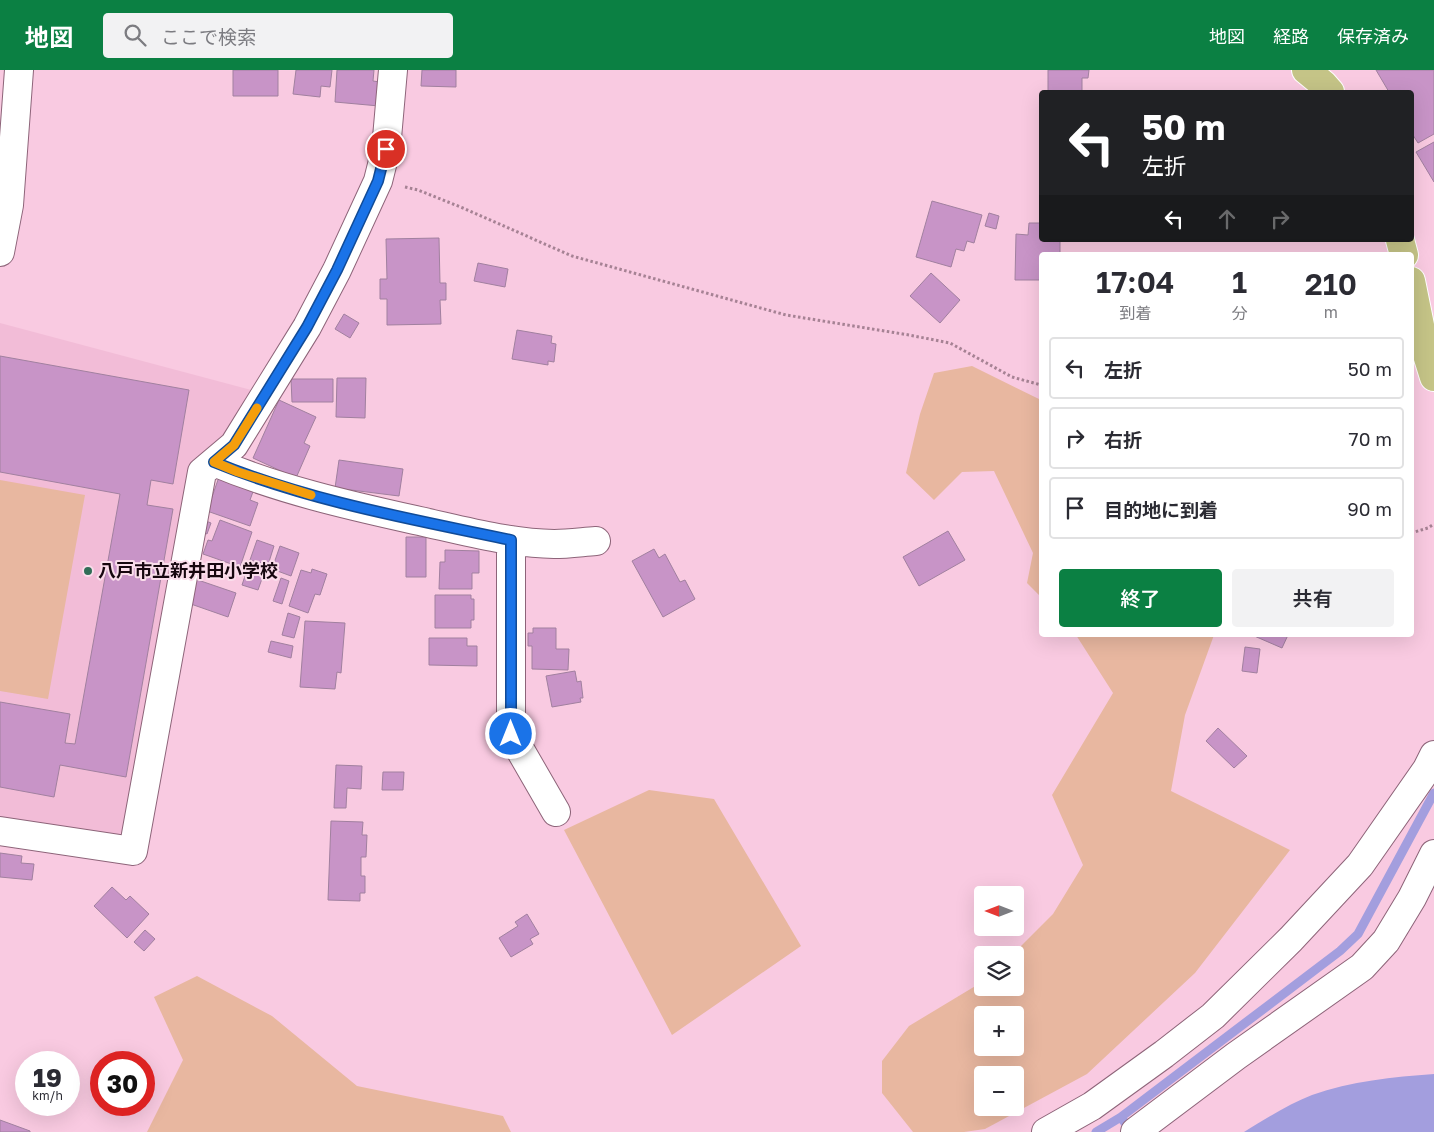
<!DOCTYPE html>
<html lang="ja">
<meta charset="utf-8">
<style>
body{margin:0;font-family:"Golos Text","Noto Sans JP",sans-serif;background:#f2f2f3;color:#2b2b33;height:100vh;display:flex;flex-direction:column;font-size:19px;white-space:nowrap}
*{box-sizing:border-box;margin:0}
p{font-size:16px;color:#7c7c81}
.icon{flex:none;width:28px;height:28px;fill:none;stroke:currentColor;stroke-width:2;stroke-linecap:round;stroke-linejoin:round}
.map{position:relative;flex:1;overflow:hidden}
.side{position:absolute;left:1039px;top:182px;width:375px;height:385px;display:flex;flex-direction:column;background:#fff;border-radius:5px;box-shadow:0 5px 20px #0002}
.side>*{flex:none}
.guide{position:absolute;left:1039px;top:20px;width:375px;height:152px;border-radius:5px;box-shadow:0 5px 20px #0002;background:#202124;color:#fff;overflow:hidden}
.needle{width:32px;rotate:270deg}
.tools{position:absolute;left:974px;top:816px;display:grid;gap:10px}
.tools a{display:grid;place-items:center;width:50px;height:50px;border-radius:5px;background:#fff;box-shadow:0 5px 20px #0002;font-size:25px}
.speed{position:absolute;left:15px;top:981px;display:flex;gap:10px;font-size:25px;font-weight:700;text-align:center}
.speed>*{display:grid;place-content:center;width:65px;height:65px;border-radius:50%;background:#fff;box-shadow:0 5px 20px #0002;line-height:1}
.speed small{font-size:12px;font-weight:400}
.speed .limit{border:8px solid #d22;background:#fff;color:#111}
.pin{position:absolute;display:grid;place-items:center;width:42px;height:42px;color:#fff;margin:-21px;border:2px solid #fff;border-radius:50%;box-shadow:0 1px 5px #0007}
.me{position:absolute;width:55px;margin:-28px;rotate:0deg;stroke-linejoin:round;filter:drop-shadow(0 0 4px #0008)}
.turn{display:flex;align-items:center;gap:18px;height:105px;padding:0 20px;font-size:22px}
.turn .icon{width:65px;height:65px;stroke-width:2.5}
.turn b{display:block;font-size:35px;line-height:42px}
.lanes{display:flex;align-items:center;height:48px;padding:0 20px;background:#0003;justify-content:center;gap:25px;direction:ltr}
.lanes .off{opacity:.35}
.eta{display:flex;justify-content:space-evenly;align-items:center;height:85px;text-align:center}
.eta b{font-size:30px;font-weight:600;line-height:35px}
.action{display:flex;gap:10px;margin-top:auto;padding:10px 20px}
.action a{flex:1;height:58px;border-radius:5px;background:#0b8043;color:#fff;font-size:20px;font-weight:600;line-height:58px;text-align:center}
.action a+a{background:#f2f2f3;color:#2b2b33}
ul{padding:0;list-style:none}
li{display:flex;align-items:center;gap:15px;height:62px;margin:0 10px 8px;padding:0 10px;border:2px solid #e1e1e2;border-radius:5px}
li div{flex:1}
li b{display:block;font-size:19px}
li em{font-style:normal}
header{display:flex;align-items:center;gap:30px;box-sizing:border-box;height:70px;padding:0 25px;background:#0b8043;color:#fff}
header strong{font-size:24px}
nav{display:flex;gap:28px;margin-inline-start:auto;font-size:18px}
.search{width:350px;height:45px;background:#f2f2f3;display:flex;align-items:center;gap:12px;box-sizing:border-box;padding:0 18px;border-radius:5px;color:#7c7c81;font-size:19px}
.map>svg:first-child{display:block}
.built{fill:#f2bcd7}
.green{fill:#e8b7a0;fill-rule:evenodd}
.water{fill:#a39ede}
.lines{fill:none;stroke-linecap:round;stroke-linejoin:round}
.stream{stroke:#a39ede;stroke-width:9}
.building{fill:#c894c7;stroke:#a1809f}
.minor-casing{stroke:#8d6479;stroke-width:30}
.major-casing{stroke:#fff;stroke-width:30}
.path{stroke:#a68294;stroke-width:3;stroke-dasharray:2.5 2.5;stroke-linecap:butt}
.minor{stroke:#fff;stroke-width:28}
.major{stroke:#c5c487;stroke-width:28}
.route-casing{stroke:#114b97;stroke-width:12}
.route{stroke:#1a73e8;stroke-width:9}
.slow{stroke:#f59e0b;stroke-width:9}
.poi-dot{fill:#316d57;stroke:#faddeb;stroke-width:2}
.labels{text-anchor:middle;stroke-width:4;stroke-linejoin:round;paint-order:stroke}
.poi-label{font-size:18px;font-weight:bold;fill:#16070f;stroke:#faddeb;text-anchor:start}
</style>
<header>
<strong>地図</strong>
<div class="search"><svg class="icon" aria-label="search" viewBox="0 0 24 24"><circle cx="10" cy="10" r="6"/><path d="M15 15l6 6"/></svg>ここで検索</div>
<nav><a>地図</a><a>経路</a><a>保存済み</a></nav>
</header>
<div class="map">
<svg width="1434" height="1062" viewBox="0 0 1434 1062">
<rect width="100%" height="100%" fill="#f9cae1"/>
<path class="built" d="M0,253l255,68 -28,49 -31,26 -66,360 -19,14 -111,-16z"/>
<path class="green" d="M972,296l69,34v197l-14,-14 6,-30 -39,-82 -32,1 -28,28 -28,-27 14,-59 14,-41z
M0,410l85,15 -37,204 -48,-8z
M1076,565h138l-29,80 -14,76 119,59 -95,123 -108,101 -102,55 -21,3h-51l-31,-39v-32l27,-35 73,-44v6h33v-33h-3l41,-41 30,-49 -31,-70 61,-102zM982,945h33v33h-33zM982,1005h33v33h-33z
M649,720l65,9 87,147 -129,89 -108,-205z
M197,906l75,40 85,70 146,30 8,16h-364l36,-72 -29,-63z"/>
<path class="water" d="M1434,1004v58h-190c21,-13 45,-28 68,-37 39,-14 81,-18 122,-21z"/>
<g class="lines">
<path class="stream" d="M1096,1062l25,-15
M1131,1062l-10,-15 219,-166 18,-17 76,-141"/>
</g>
<path class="building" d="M233,0h45v26h-45z
M296,0h36l-2,17 -9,-1 -1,11 -27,-3z
M337,0h37l-1,11 7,1 -1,24 -44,-4z
M422,0h34v17l-35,-1z
M1048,0h41l-1,8h-6v14h5h-39z
M1376,0h58v64l-16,9 -7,-11v-40h-22z
M1434,72v40l-18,-30z
M932,131l50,14 -8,28 -7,-2 -3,10 -8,-2 -5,18 -35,-10z
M989,143l10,3 -3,13 -11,-3z
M1029,153h12v17h19v15h-19v25h-26l1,-46 12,1z
M439,168l1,45h6v17h-6l1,24 -54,1v-26h-7v-20h7l-1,-40z
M478,193l30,6 -3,18 -31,-6z
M931,203l29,27 -20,23 -30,-27z
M344,244l15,9 -9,15 -15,-9z
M517,260l35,6 -1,7 5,1 -2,18 -6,-1v4l-36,-6z
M0,286l189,34 -16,94 -22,-4 -4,25 26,4 -47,268 -66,-12 -6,32 -54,-10v-85l70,12 -5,29 10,1 45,-250 -120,-22z
M337,308h29l-1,40 -29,-1z
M291,309h42v23h-41z
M279,330l37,17 -12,26 6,3 -14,32 -43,-20z
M339,390l64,9 -4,27 -64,-8z
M219,407l35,12 -4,11 8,3 -8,23 -43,-15z
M220,450l32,12 -12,35 -37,-13 5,-14 4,1z
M206,451l5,2 -4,11 -5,-2z
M948,461l17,29 -46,26 -16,-29z
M406,467h20v40h-20z
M257,470l17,6 -6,19 -18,-5z
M280,476l19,7 -8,23 -19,-7z
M654,479l5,9 6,-4 15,28 5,-2 10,19 -32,18 -31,-56z
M445,480l34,1v22h-7v16h-33l1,-27h5z
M248,497l16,6 -6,17 -16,-5z
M312,499l15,5 -7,21 -5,-1 -7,19 -19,-7 12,-36 10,3z
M281,508l8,3 -7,23 -9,-3z
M195,509l41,14 -8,24 -40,-14z
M435,525h36v4h3v21h-3v8h-36z
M288,543l12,4 -6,21 -12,-3z
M305,551l40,2 -4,50 -4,-1 -2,17 -35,-2z
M533,558h23v21h13l-1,21 -36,-1v-23h-4v-13h5z
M1252,565h36l-6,13z
M429,568h38v8h10v20l-48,-1z
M271,571l22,5 -2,12 -23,-6z
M1245,577l15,2 -3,24 -15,-2z
M575,601l2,11 4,-1 2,17h-3l1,4 -29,5 -6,-31z
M1218,658l29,28 -13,12 -28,-27z
M336,695l26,1 -1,23 -14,-1 -1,20h-12z
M383,702h21l-1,18h-21z
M331,751l32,1 -1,13h5l-1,22h-5v19h4v17h-5v8l-32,-1z
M0,783l22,3 -1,7 13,1 -2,16 -32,-3z
M112,817l14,13 4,-4 19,18 -22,24 -33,-32z
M527,844l12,20 -9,5 3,5 -22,13 -12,-19 19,-12 -3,-4z
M145,860l10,9 -11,12 -10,-9z
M0,1050l30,11v1h-30z"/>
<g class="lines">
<defs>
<path id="minor" d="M0,182l9,-47 10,-135
M214,392c64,27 133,43 201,58 46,10 92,23 139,24 14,0 28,-2 42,-3
M511,470v194l45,78
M0,761l133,20 69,-379 32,-27 73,-118 30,-57 41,-89 8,-32 7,-79
M1046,1062l46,-26 72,-52 49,-38 78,-77 69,-74 67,-96 7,-14
M1135,1062l101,-76 126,-89 24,-26 26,-43 22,-44"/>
<path id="major" d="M1306,0l17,14 7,8
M1400,170l4,15
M1411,211l13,64 10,32"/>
</defs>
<use href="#minor" class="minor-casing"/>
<use href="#major" class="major-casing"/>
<path class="path" d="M405,117l13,3 45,18 109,48 214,59 123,20 41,8 62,34 29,8
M1411,463l17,-5 6,-4"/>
<use href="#minor" class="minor"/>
<use href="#major" class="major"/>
</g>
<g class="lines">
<defs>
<path id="route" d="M386,79l-8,32 -41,89 -30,57 -73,118 -20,17c95,39 197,57 297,78v194"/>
</defs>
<use href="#route" class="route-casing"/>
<use href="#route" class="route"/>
<path class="slow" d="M257,338l-23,37 -20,17 24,10 73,23"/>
</g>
<circle class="poi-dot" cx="88" cy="501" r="5"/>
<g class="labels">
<g class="poi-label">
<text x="98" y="507">八戸市立新井田小学校</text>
</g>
</g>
</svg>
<div class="tools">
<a><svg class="needle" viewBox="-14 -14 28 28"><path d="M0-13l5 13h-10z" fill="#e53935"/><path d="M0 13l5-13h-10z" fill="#7c7c81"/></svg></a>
<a><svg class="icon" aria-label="layers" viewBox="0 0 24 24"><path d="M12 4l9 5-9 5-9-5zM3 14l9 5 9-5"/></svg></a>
<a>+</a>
<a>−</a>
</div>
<div class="speed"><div>19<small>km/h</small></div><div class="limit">30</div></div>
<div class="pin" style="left:386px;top:79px;background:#d93025"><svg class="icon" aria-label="arrive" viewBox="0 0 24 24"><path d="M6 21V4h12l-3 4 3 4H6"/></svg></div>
<svg class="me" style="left:511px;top:664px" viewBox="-20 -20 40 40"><circle r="17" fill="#1a73e8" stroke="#fff" stroke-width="3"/><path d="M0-11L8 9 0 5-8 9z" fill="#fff"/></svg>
<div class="guide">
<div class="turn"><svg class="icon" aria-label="left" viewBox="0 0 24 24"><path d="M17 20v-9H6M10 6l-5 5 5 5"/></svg><div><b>50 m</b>左折</div></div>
<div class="lanes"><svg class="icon" aria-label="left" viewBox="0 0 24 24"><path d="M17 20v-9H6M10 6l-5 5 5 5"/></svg><svg class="icon off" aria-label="ahead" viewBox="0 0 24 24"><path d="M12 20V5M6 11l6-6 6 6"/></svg><svg class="icon off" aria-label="right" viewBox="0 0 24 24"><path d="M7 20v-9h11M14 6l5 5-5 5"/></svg></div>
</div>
<section class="side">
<div class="eta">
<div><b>17:04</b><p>到着</p></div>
<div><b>1</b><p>分</p></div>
<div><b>210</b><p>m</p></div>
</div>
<ul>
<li><svg class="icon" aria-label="left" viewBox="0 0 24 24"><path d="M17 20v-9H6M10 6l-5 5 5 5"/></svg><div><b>左折</b></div><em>50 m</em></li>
<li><svg class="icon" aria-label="right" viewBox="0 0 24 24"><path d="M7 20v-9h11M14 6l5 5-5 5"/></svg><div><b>右折</b></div><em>70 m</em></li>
<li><svg class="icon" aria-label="arrive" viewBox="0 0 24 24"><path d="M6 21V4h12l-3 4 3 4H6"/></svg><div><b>目的地に到着</b></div><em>90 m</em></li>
</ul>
<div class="action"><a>終了</a><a>共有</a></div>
</section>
</div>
